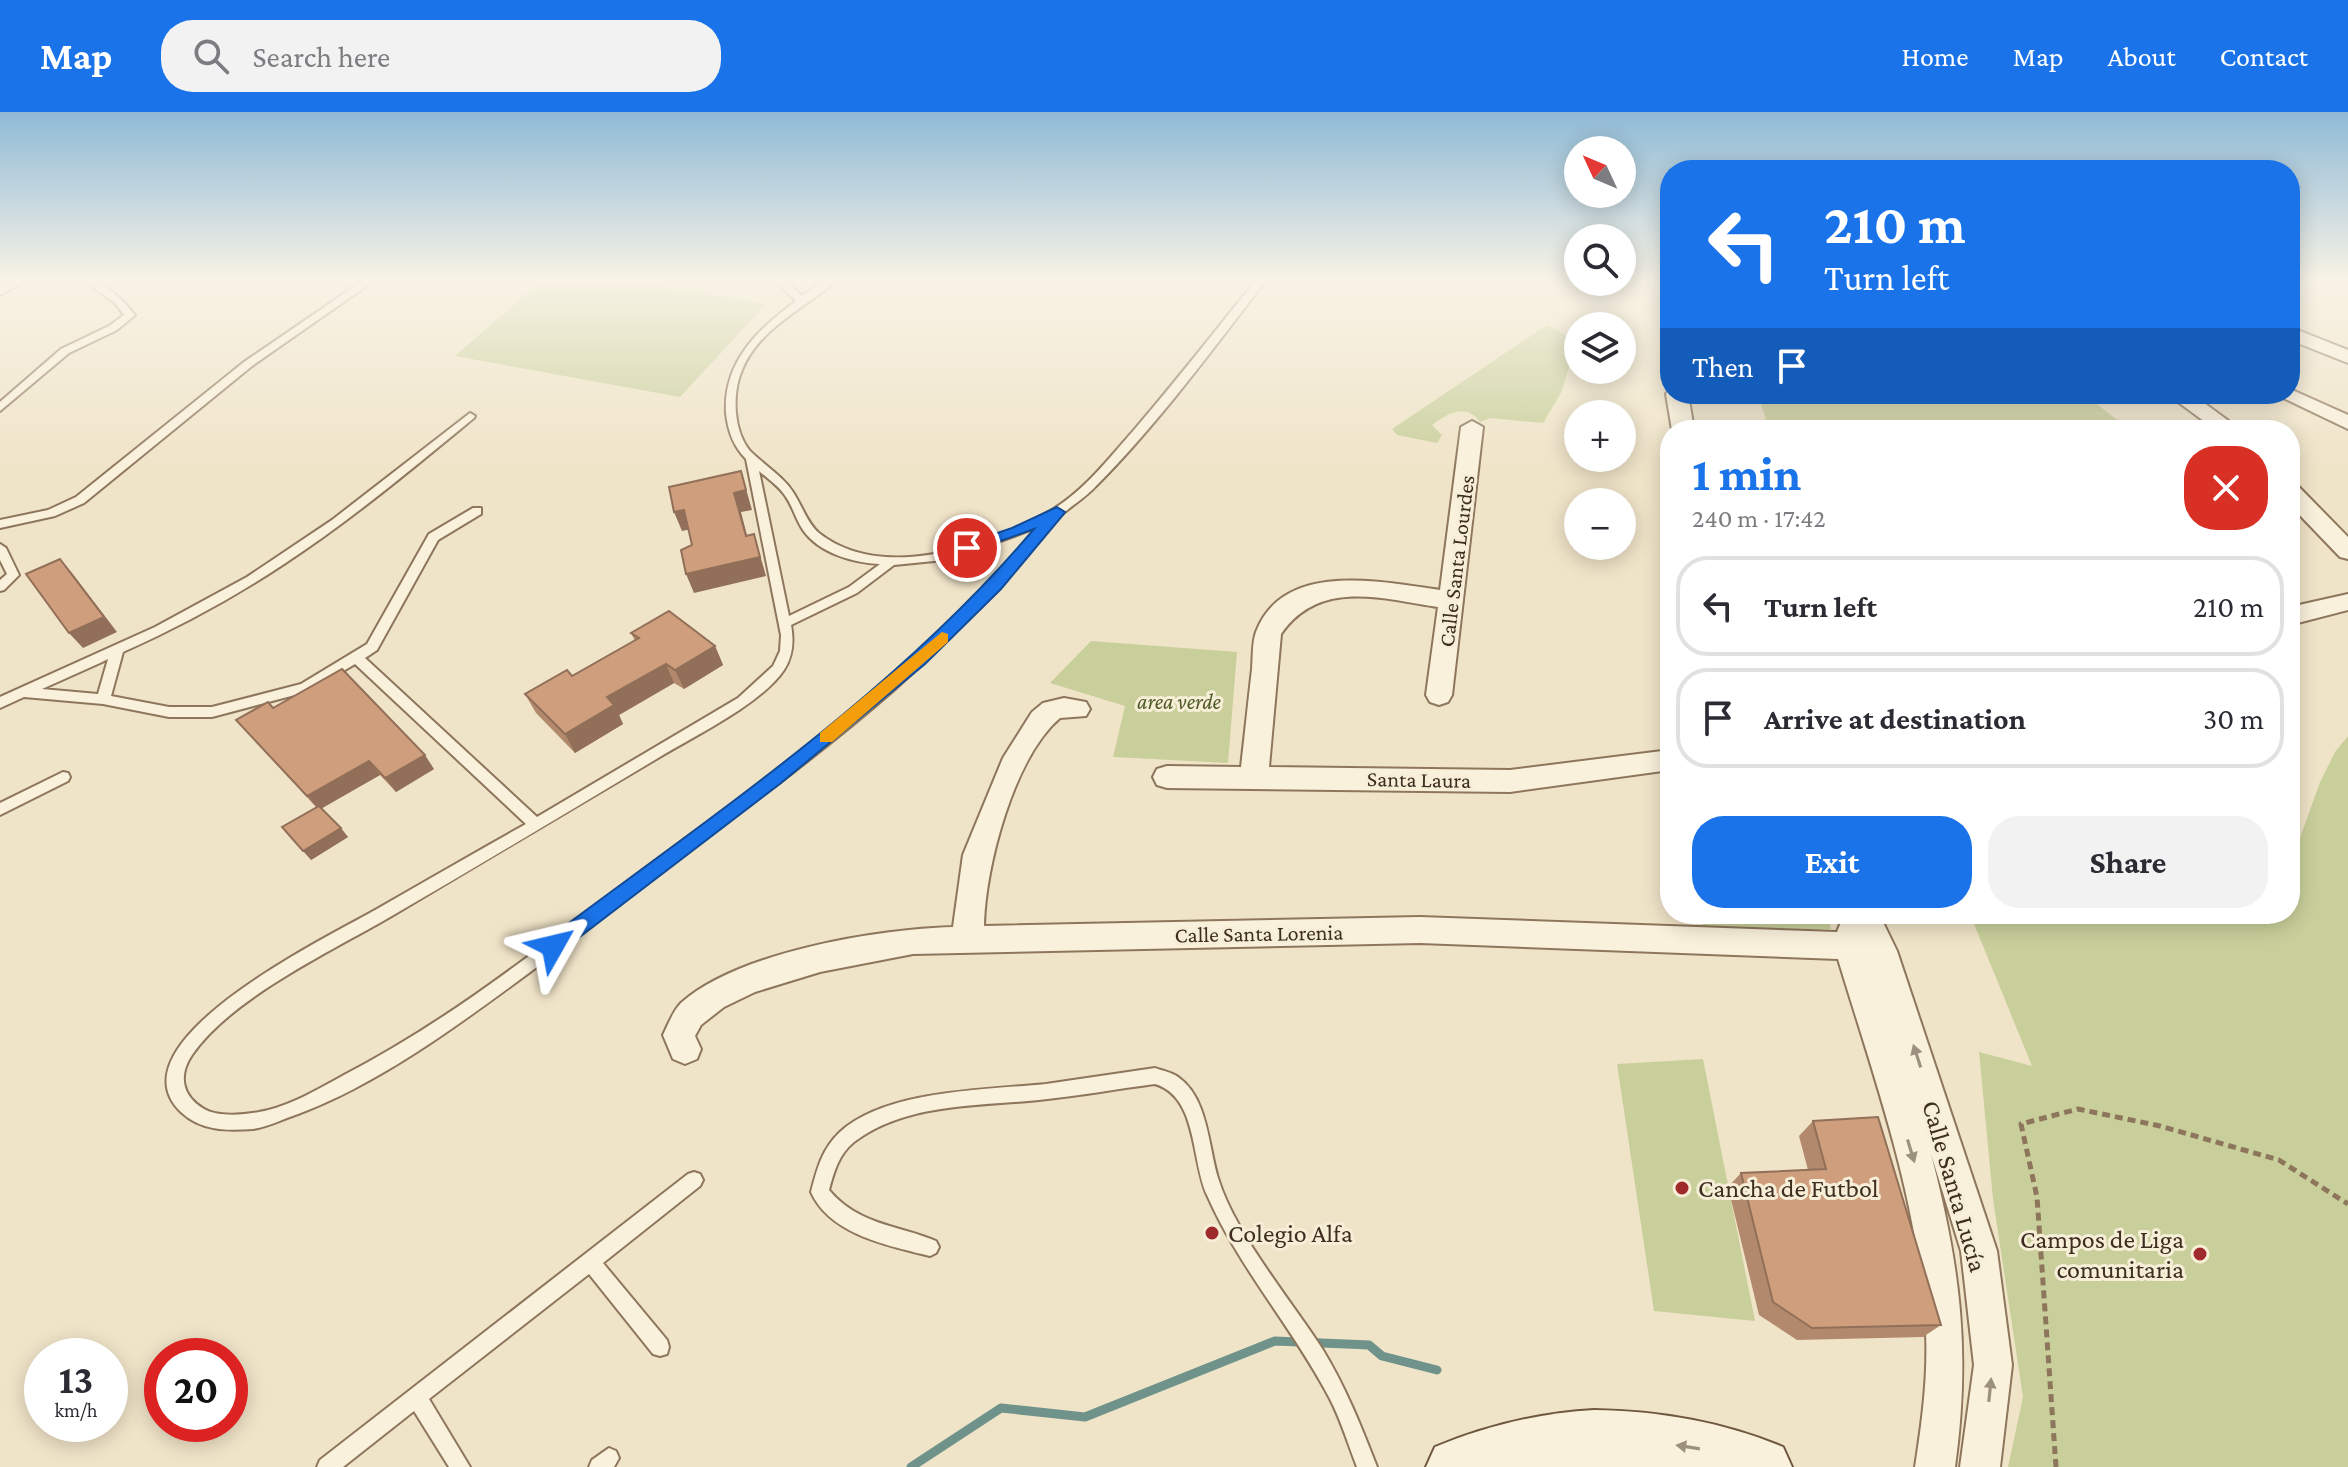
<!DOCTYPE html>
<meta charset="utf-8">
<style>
body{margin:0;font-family:"Crimson Pro",serif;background:#f2f2f3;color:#2b2b33;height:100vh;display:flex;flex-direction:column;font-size:30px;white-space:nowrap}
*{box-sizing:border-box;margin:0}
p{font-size:26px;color:#7c7c81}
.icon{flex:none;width:44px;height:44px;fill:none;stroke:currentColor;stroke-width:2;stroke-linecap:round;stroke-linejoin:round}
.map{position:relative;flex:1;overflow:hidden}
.sheet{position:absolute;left:1660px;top:308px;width:640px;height:504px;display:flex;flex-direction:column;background:#fff;border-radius:32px;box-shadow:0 4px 20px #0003}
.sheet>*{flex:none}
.banner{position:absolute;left:1660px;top:48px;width:640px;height:244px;border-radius:32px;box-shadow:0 4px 20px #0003;background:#1a73e8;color:#fff;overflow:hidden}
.needle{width:52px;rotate:314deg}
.buttons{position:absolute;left:1564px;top:24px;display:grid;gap:16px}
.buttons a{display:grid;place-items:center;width:72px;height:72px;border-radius:50%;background:#fff;box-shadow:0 4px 20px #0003;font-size:40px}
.speed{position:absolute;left:24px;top:1226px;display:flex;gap:16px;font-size:40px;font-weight:700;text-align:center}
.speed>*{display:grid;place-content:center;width:104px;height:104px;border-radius:50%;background:#fff;box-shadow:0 4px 20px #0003;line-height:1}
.speed small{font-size:20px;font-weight:400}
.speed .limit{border:12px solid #d22;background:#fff;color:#111}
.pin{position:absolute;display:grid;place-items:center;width:68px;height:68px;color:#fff;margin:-34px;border:4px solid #fff;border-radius:50%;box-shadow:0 2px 8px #0007}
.me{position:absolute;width:88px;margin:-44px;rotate:53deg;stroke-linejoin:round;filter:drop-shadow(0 0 6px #0008)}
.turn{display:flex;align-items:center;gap:28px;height:168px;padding:0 32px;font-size:36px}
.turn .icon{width:104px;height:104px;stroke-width:2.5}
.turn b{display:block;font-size:56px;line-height:68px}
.then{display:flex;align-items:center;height:76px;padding:0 32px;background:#0003;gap:16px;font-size:30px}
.round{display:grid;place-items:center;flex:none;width:84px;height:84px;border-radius:32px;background:#f2f2f3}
.head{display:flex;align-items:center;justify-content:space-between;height:136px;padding:0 32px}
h1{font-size:48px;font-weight:700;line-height:60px;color:#1a73e8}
.cta{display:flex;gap:16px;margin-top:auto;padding:16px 32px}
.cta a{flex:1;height:92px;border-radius:32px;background:#1a73e8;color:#fff;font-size:32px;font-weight:700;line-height:92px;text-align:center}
.cta a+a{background:#f2f2f3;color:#2b2b33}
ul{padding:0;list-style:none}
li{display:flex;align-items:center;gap:24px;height:100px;margin:0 16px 12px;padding:0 16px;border:4px solid #e1e1e2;border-radius:32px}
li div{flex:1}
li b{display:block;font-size:30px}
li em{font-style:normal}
header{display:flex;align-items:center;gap:48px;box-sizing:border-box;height:112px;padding:0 40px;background:#1a73e8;color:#fff}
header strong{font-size:38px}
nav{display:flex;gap:44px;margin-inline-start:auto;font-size:28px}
.search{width:560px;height:72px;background:#f2f2f3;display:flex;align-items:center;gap:20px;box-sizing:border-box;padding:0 28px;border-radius:32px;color:#7c7c81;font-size:30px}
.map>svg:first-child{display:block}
.green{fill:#c9cf9b}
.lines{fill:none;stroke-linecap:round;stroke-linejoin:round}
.stream{stroke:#6f938a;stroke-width:9}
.service-casing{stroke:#8d765c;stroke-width:4}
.minor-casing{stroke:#8d765c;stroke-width:4}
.secondary-casing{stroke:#6f573f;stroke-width:4}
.path{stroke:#8d765c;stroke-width:5;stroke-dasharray:8 5;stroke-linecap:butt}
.service{fill:#faf1dc;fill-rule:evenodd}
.minor{fill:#faf1dc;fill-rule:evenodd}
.secondary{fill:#faf1dc;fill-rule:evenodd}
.wall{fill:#b2896c}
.shaded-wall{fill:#916f58}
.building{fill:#cf9f7d;stroke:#916f58;stroke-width:2}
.oneway{fill:#9c907e}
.route{fill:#1a73e8;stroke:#114b97;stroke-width:2}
.slow{fill:#f59e0b}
.poi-dot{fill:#9e2a2b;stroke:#f7eed8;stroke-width:3}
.labels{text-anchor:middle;stroke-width:6;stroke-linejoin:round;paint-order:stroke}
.street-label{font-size:22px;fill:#3d2e20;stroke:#f7eed8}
.park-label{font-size:22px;font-style:italic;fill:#4d5a26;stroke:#f7eed8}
.near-street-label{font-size:26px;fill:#3d2e20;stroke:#f7eed8}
.near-poi-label{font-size:26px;fill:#3d2e20;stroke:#f7eed8;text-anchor:start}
</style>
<header>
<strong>Map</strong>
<div class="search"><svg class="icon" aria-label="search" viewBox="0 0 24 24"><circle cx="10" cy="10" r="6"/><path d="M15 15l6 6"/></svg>Search here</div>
<nav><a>Home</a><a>Map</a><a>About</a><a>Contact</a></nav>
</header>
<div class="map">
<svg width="2348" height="1355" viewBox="0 0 2348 1355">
<rect width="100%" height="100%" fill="#f0e4c8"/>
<path class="green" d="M542,168h81l143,24 -86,93 -225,-41z
M1547,213l30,17 -16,51 -18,30 -53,-5 -10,4c-14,-20 -33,-8 -48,3l10,10 -5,8 -40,-8 -5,-6z
M1758,282h326l46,36h-361z
M1091,529l146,11 -9,111 -115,-6 12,-51 -75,-23z
M2348,624v731h-340l15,-70 -30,-198 -14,-147 53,14 -62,-152h320v-48l30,-84 15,-30z
M1700,802h127l4,15 -127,2z
M1703,947l52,262 -101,-10 -37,-247z"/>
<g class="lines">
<path class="stream" d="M911,1355l90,-59 84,9 190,-76 94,4 13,11 55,14"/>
<defs>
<path id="service" d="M83,168c21,0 39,19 52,35l-18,15 -48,23 -69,58v-9l61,-53 48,-23 15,-11 -9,-12z
M364,168h11l-123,86 -168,137 -29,13 -55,12v-8l48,-10 28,-13 168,-135z
M775,168h11l16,16 24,-16h12c-32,27 -79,48 -96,90 -10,23 -9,61 8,81 10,10 22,18 32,28 18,16 22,42 37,54 63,50 171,13 233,-23 33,-20 57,-52 82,-80 42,-49 82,-100 122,-150h10c-53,69 -109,145 -170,206 -11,12 -25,20 -37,31 -18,17 -33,39 -49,58 -36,40 -75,78 -115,114 -72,63 -149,119 -226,176 -43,33 -85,67 -128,99 -73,54 -159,119 -243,150 -15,5 -30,13 -45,15 -26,2 -52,2 -72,-17 -73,-70 151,-177 196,-203 49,-28 99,-57 149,-85l-171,-160 -45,27 -98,26h-43l-66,-13 -79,-7 -24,11v-11l155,-70 92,-50 85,-57 138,-107 5,3 -1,2c-62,51 -123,102 -190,146 -51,34 -105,63 -161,88l-12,44 58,11h43l89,-23 66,-40 62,-110 44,-26h8v6l-43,26 -61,110 -12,8 172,159 201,-119 35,-32 7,-15 1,-16 -35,-176c-13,-13 -18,-28 -20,-46 -3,-51 32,-84 70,-112zM759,359c9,8 20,15 27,26 7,10 10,23 17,33 16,23 50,33 77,34l-31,23 -60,29zM1038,415c-47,55 -97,106 -150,154 -92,80 -192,148 -289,222 -81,62 -164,125 -255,172 -26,14 -55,32 -85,37 -16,3 -41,5 -55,-3 -22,-13 -26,-33 -12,-54 39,-57 138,-103 198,-138 91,-53 182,-107 273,-162 34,-20 100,-53 121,-85 9,-14 10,-29 7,-45l66,-32 37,-28 40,-4 35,-8zM108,547l-10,35 -56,-5 58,-26z
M0,432l6,4 13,27 -15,15 -4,1v-11l7,-6 -7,-14z
M63,660l5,1 2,4 -2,4 -68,34v-12z
M1155,956c8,3 16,4 23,9 30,21 30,68 40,101 17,56 73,122 105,172 23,38 38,76 54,117h-20c-9,-23 -16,-47 -27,-68 -37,-71 -91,-131 -123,-204 -16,-35 -9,-98 -52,-111 -39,5 -77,12 -116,16 -61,6 -134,3 -185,42 -15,12 -20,29 -25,48 29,35 69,35 107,51l3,6 -3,6 -6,3c-40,-10 -100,-21 -119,-64 6,-23 11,-43 29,-60 46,-42 146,-42 206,-48 36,-5 73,-11 109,-16z
M694,1060l6,2 3,6 -3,6 -97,77 64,77 2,7 -2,7 -7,2 -7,-2 -64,-80 -160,125 41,68h-21l-35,-56 -71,56h-26l3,-7 368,-286z
M609,1336l7,3 3,7 -5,9h-25l3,-7z"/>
<path id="minor" d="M26,168l-26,15v-14z
M2290,215l58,23v13l-58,-23z
M1670,277v5h18l6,36h-22l-6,-36z
M2290,277l58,26v14l-73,-35h15z
M2167,282h25l49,36h-25z
M1472,309l11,6 -31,268 -4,7 -9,3 -9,-3 -4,-7 12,-88c-58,-9 -119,-28 -157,27l-12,133 241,3 160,-20v20l-160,22 -343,-4 -10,-3 -4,-8 4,-8 10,-3 74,1c4,-33 7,-65 11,-98 1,-12 0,-26 4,-37 27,-72 127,-50 184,-42l21,-163z
M2290,372l8,2 50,51v22l-8,-2 -50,-52z
M2348,482v16l-58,15v-18z
M1064,586l22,4 4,7 -4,7 -26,2c-46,39 -75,149 -76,208l436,-9 417,15 4,-10 10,-4 -2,-4h30l18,37 100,300 15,114 -12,102h-40l14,-102 -13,-114 -30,-97c29,112 40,198 24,313h-40c7,-45 13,-89 11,-134 -6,-129 -51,-252 -88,-374l-418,-16 -507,11 -93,18 -65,20 -31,15 -23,18 -6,11 6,13 -4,10 -12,5 -12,-5 -10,-24c5,-10 10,-24 18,-32 57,-51 197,-74 272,-76l10,-72 40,-97 29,-46 11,-9z"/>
<path id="secondary" d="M1594,1298c66,1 129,12 189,37l9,20h-366l9,-20c51,-21 104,-34 159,-37z"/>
</defs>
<use href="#service" class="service-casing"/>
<use href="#minor" class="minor-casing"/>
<use href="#secondary" class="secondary-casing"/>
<path class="path" d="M2056,1355l-19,-270 -16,-73 57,-15 82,17 119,34 69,44"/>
<use href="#service" class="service"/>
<use href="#minor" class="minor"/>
<use href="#secondary" class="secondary"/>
</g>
<path class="wall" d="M631,521l84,13 8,19 -39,24 -10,-6 -55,32 4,9 -48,29 -39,-40 -11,-19 47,-18 63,-35z
M273,596l161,61 -38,23 -16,-17 -59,33 27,29 -37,23 5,-53 -80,-87z
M1813,1009l128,204 -18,12 -126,3 -38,-25 -31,-128 13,-14 67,-3 -9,-34z"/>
<path class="shaded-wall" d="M741,359l11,39 -11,2 11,43 -18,-62z
M684,398l7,19 -9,2 -8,-19z
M754,422l12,42 -72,17 -8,-19z
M60,447l12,14 45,59 -34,16 -14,-15z
M715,534l8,19 -39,24 -9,-19z
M666,552l8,19 -55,32 4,9 -48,29 -10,-19 42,-37z
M425,643l9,14 -38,23 -11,-14z
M369,649l11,14 -61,35 -12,-14z
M341,716l7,9 -37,23 -8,-9z"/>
<path class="building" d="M741,359l5,19 -12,3 12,43 8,-2 6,23 -74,17 -5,-24 11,-5 -8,-35 -10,2 -5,-25z
M60,447l44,58 -35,16 -43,-59z
M669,499l46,35 -40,24 -9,-6 -59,33 7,8 -49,29 -40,-40 42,-24 5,6 67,-38 -8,-5z
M342,557l83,86 -40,23 -16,-17 -62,35 -71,-76 32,-18 5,6z
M319,694l22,22 -38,23 -21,-24z
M1878,1005l63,208 -129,3 -39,-26 -32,-129 85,-4 -13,-48z"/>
<defs><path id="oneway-solid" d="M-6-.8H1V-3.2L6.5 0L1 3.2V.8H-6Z" transform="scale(2)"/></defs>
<g class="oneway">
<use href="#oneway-solid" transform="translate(1917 944) rotate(-108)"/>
<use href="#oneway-solid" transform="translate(1911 1039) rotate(73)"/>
<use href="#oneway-solid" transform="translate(1990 1278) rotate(-84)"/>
<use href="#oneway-solid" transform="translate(1688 1335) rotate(-171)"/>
</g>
<linearGradient id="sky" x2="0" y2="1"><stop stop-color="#8fbad6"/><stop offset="0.47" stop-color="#f8f3e6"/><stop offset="1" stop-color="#f8f3e6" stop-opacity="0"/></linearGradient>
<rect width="2348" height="358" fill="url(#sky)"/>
<path class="route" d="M1057,395l8,5 -2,3 -62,74 -76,75 -144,119 -221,169h-14l-3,-6 3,-6c170,-127 350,-248 488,-411l-67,24 -8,-5 3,-3 50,-17z"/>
<path class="slow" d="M942,520l6,2v8l-116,100h-12v-9z"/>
<g class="poi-dot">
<circle cx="1682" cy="1076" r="8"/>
<circle cx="1212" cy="1121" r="8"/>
<circle cx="2200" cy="1142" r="8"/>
</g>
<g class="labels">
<g class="street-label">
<text transform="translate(1456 449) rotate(-83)" y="8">Calle Santa Lourdes</text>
<text transform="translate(1419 667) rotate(1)" y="8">Santa Laura</text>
<text transform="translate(1259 821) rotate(-1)" y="8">Calle Santa Lorenia</text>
</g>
<g class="park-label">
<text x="1179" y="597">area verde</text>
</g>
<g class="near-street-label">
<text transform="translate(1955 1074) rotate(74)" y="9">Calle Santa Lucía</text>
</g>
<g class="near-poi-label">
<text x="1698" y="1085">Cancha de Futbol</text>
<text x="1228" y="1130">Colegio Alfa</text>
<text x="2184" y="1136" text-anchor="end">Campos de Liga<tspan x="2184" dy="30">comunitaria</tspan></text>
</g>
</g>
</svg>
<div class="buttons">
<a><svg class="needle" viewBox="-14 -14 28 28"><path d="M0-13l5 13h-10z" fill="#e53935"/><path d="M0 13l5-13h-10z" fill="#7c7c81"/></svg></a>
<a><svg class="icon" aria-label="search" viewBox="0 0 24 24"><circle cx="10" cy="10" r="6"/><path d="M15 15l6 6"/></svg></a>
<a><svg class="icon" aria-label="layers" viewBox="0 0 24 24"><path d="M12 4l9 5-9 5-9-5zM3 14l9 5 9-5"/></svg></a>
<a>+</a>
<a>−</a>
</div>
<div class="speed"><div>13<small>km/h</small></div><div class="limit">20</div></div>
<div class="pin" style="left:967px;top:436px;background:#d93025"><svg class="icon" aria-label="arrive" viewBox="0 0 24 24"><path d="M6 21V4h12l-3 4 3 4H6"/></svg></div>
<svg class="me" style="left:553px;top:834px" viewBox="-20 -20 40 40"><path d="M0-17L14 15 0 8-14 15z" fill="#1a73e8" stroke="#fff" stroke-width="4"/></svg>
<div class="banner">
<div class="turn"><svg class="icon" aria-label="left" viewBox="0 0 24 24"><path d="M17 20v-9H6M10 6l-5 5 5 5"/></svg><div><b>210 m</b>Turn left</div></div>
<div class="then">Then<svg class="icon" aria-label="arrive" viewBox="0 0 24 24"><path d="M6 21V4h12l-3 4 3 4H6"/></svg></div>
</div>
<section class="sheet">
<div class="head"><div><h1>1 min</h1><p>240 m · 17:42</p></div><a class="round" style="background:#d93025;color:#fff"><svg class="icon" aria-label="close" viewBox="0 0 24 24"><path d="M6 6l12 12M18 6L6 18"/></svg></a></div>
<ul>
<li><svg class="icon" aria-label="left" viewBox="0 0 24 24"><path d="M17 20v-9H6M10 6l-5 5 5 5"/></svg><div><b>Turn left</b></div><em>210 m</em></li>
<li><svg class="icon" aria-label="arrive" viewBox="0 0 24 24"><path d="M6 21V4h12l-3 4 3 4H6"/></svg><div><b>Arrive at destination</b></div><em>30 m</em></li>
</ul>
<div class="cta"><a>Exit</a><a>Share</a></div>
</section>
</div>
